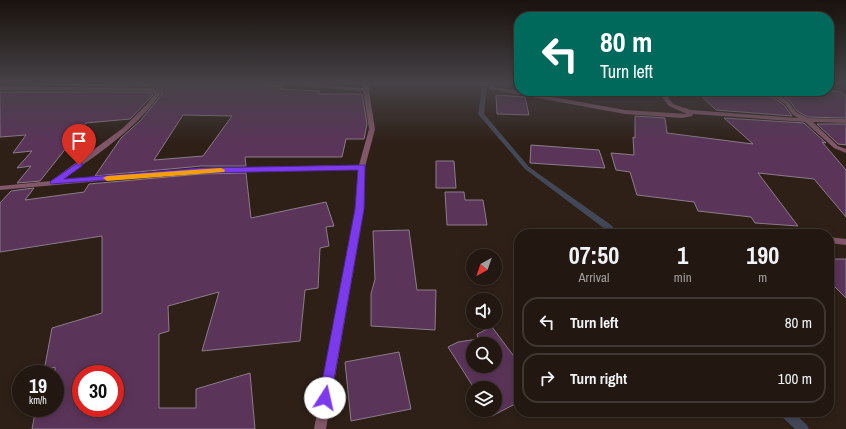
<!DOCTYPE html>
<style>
body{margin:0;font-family:"Archivo Narrow",sans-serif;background:#2e251f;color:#f1f3f6;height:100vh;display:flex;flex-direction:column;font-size:15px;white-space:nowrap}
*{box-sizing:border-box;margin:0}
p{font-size:13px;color:#a2a09f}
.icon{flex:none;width:22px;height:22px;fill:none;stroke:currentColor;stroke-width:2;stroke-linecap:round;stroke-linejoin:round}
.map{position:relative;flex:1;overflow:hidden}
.side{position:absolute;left:514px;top:229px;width:320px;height:188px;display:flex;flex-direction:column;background:#221811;border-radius:16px;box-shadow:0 2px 10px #0003,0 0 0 1px #3f3731}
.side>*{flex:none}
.hud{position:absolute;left:514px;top:12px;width:320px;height:84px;border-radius:16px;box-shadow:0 2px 10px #0003,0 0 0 1px #3f3731;background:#00695c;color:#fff;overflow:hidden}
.needle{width:26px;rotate:220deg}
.buttons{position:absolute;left:466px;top:249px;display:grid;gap:8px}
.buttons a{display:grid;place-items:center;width:36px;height:36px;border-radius:50%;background:#221811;box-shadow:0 2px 10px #0003,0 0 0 1px #3f3731;font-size:20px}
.speed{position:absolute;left:12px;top:365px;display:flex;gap:8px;font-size:20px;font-weight:700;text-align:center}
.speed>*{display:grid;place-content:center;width:52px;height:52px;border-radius:50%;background:#221811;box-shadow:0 2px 10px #0003,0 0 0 1px #3f3731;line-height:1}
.speed small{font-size:10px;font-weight:400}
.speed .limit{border:6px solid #d22;background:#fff;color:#111}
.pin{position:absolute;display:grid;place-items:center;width:34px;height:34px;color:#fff;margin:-41px -17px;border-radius:50% 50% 50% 0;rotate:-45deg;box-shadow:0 0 4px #0007}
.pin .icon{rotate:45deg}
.me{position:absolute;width:44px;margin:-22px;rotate:10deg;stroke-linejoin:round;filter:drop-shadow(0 0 3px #0008)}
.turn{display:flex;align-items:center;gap:14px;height:84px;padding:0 20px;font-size:18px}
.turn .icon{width:52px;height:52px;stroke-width:2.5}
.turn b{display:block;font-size:28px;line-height:34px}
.eta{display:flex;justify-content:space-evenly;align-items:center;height:68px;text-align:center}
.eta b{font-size:24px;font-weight:800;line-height:28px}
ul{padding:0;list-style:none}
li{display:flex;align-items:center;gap:12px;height:50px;margin:0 8px 6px;padding:0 12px;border:2px solid #3f3731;border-radius:16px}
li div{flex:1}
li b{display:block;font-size:15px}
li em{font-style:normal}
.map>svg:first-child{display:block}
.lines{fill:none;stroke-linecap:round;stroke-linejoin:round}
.stream{fill:#434858;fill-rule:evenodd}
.building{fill:#5b345a;stroke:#8b7c8a;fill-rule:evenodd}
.minor{fill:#825769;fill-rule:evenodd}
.route{fill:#7c3aed;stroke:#51269a}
.slow{fill:#f59e0b}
</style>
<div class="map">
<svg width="846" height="429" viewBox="0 0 846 429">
<rect width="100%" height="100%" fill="#2e2017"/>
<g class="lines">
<path class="stream" d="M483,84h4l-3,30 45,53 82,58 8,9h-8l-6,-5 -80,-60 -47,-55z
M780,412h13l14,13 2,4h-14l-14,-13z"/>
</g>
<path class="building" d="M48,84h105l-4,2 -103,-1z
M162,84l95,1 25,1 -2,3 40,2 -2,3h44l5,30 -3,15h-18l-4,18h-97l1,9h-45l-106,10 26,-38 20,-18 21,-26v-2l-5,-3zM183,115l49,1 -29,40 -49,4z
M730,91h34l20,14 8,11 -76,-6 -16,-15 35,1z
M775,91h63l8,5v22l-38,-1 -11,-6 -7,-10z
M0,92h149l4,3 -23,24 -44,4 -46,58 -23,2 14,-17 -14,2 15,-17 -19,2 13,-18 -26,2z
M496,95l29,2 4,18 -32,-1z
M635,116l30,2 2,15 86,11 -29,-26 80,5 22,20 -4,-1 24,28v47l-32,-38 -56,-6 40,53 -43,-3 -4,-6 -53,-6 -4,-9 -57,-7 -7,-23 -14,-2 -5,-17 23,2 -1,-18 2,1z
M817,124h29v21l-8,-1z
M531,145l68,5 6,18 -75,-5z
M436,161h18l2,27h-20z
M246,173l5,45 75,-16 8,24 -8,1 3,19 -9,2 -2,40 -13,2 -5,51 -98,10 17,-59 -51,14 1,25 -10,3v74h37v-19l54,-16 5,56h-223l4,-21h19v-41l-11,4 8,-43 50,-15v-77l-102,16v-49l11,-12 23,-3 -9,12 59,-8 5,-8 112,-10zM81,374h34v34h-34z
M445,192h19l1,8h18l4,25h-40z
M409,230l8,60h19l-1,40 -64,-4v-32l4,-15 -2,-48z
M829,259h17v39l-17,-17z
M492,327l27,36v39l-27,14 -4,-6h7v-22h-21l-26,-41 10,-5 20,-3 -1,-5zM473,344h22v22h-22z
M399,352l12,57 -60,12 -6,-59z"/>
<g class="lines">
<path class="minor" d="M155,84h6l-7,5 7,4c-26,37 -64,62 -100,87l140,-12 158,-3 10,-36 -6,-38 -65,-5 -3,-2h17l51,4v-4h5l2,6 -1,1 6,38 -10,38 -1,42 -38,220h-12l42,-220 2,-40 -157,3 -201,18v-4l51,-5 72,-53 24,-24 8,-10 -6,-3 -149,-1v-4l141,2h8z
M491,86l134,24 62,4 -18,-8 -12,-15h6l10,13 18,6 107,8 -6,-4 -7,-10 -20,-13h7l17,11 7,10 12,6 38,1v4l-33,-1 25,24 8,3v4l-12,-5 -29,-26 -112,-8 -1,2 -10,2 -57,-4 -136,-25v-2z
M734,229l23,2 4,3h-68l4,-3z
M829,237l17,2v6l-17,-2z"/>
</g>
<linearGradient id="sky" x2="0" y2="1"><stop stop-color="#19120d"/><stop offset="0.58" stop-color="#464247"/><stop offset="1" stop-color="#464247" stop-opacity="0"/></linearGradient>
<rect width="846" height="144" fill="url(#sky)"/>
<path class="route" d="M79,162l3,1v3l-18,13 137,-11 164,-3 -1,44 -34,193 -5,2 -5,-2 -1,-4 36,-189 3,-39 -157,3 -150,11 -1,-2 1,-1z"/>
<path class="slow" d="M221,168l4,2 -1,2 -117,9 -4,-3 4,-2z"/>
</svg>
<div class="buttons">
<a><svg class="needle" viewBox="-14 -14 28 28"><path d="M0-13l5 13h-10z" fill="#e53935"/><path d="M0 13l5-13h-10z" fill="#a2a09f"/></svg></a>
<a><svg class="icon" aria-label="sound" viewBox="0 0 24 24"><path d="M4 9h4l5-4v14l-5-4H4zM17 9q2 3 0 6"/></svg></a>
<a><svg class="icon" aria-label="search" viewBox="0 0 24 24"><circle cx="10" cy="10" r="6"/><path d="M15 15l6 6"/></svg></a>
<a><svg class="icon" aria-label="layers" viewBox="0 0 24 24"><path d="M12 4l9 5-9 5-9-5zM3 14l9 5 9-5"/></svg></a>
</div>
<div class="speed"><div>19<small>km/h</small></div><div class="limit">30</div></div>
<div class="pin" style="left:79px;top:165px;background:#d93025"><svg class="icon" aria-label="arrive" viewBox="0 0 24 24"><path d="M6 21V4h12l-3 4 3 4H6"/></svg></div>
<svg class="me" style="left:325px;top:398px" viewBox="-20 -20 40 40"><circle r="19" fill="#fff"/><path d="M0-13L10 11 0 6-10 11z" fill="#7c3aed"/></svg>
<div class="hud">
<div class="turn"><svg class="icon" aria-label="left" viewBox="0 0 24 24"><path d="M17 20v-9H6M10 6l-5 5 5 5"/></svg><div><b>80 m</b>Turn left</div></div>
</div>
<section class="side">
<div class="eta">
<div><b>07:50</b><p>Arrival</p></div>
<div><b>1</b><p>min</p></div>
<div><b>190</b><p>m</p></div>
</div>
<ul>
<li><svg class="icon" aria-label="left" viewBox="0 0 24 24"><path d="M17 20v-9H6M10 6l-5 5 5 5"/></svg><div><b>Turn left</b></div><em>80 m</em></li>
<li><svg class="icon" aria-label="right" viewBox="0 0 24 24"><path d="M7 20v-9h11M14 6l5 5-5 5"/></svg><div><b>Turn right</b></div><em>100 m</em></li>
</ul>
</section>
</div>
